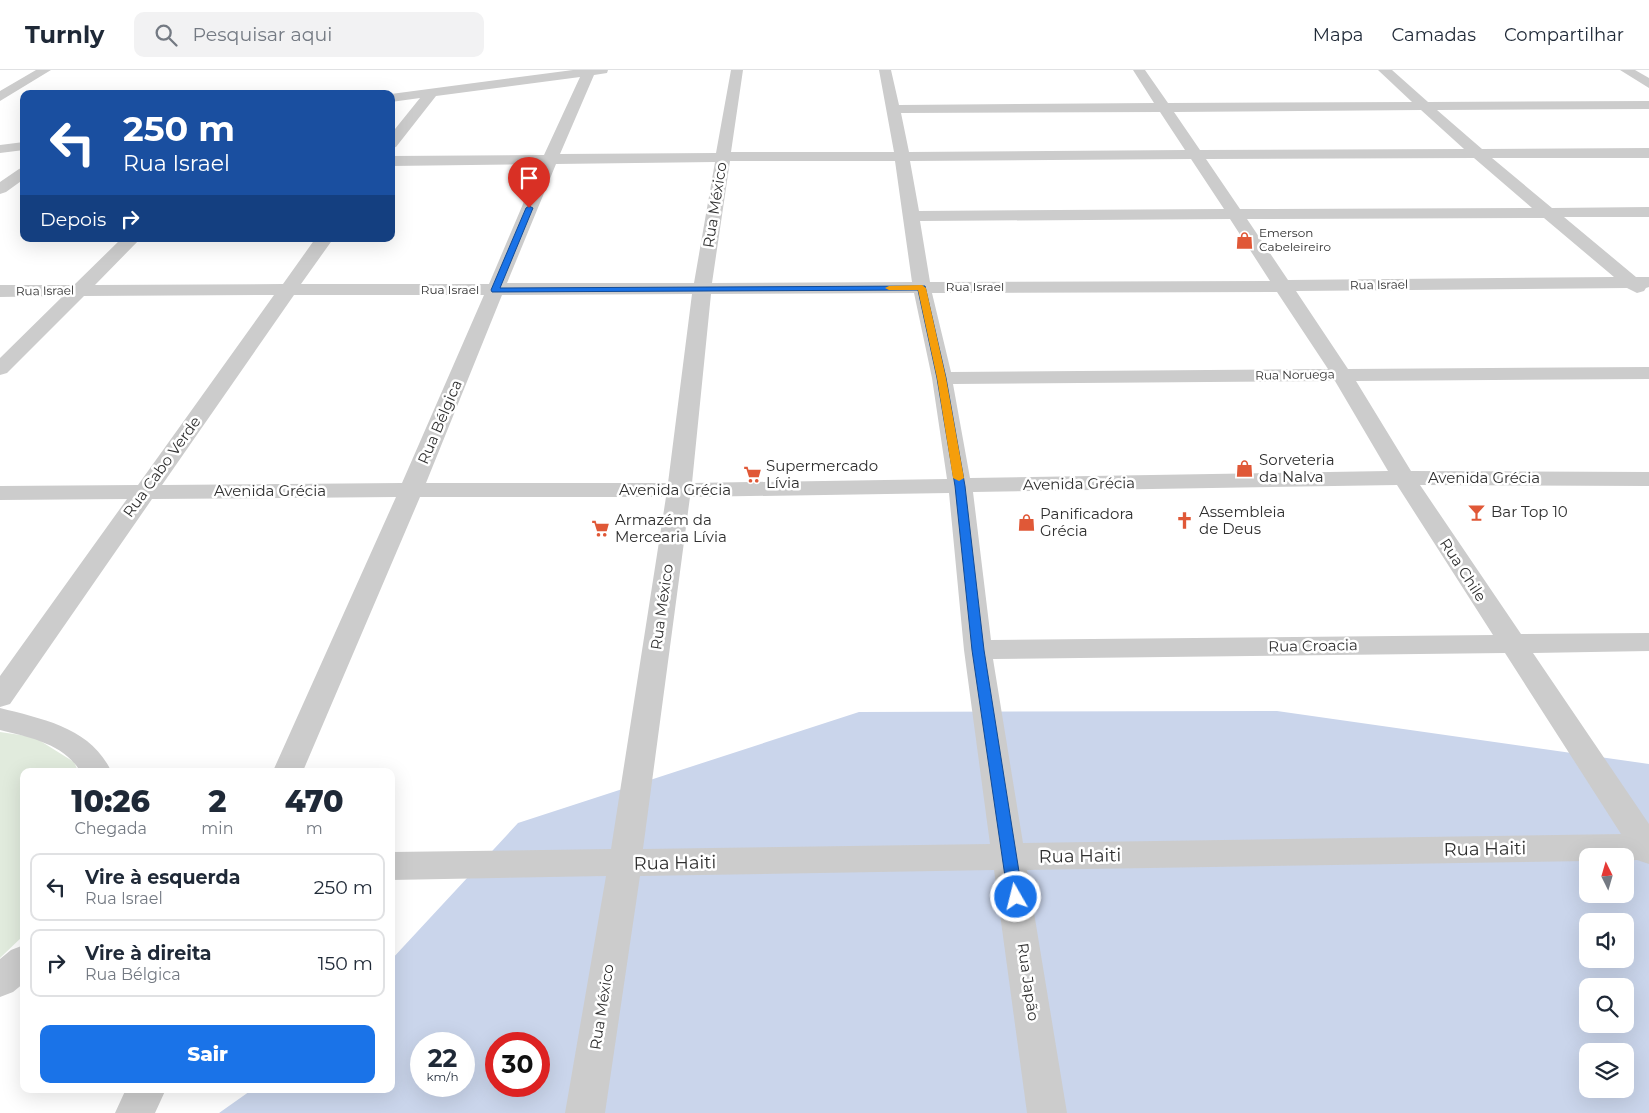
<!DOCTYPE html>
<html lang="pt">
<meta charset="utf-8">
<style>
body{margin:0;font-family:Montserrat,sans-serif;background:#f2f2f3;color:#1f2937;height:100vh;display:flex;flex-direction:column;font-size:19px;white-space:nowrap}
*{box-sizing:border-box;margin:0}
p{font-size:16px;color:#747a83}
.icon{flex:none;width:28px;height:28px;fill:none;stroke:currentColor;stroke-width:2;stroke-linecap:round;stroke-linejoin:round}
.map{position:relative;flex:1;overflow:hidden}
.side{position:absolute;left:20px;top:698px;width:375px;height:325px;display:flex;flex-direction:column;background:#fff;border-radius:10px;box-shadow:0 5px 20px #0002}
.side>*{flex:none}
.guide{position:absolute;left:20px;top:20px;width:375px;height:152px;border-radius:10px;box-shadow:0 5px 20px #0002;background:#1a4fa0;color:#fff;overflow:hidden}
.needle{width:32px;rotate:355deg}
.controls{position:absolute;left:1579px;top:778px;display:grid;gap:10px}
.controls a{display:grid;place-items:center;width:55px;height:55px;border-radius:10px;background:#fff;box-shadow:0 5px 20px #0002;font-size:25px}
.speed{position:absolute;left:410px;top:962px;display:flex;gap:10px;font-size:25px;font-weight:700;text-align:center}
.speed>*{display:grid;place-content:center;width:65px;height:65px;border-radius:50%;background:#fff;box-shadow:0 5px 20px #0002;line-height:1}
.speed small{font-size:12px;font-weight:400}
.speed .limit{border:8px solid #d22;background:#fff;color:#111}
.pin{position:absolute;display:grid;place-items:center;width:42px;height:42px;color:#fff;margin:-51px -21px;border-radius:50% 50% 50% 0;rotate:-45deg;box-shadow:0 0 5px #0007}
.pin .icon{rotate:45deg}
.me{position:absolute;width:55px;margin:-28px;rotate:352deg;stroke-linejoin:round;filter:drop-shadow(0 0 4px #0008)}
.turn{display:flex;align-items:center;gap:18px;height:105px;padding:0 20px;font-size:22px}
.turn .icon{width:65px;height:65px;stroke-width:2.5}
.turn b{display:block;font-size:35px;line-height:42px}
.then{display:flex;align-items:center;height:48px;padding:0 20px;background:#0003;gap:10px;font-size:19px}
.eta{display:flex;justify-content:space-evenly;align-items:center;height:85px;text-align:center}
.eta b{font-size:30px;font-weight:800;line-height:35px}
.button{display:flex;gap:10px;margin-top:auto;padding:10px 20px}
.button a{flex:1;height:58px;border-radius:10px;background:#1a73e8;color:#fff;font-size:20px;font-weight:800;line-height:58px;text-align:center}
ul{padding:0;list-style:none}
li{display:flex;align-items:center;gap:15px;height:68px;margin:0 10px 8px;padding:0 10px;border:2px solid #e0e1e3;border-radius:10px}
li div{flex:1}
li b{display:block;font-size:19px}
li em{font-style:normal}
header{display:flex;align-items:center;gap:30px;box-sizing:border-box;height:70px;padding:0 25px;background:#fff;border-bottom:1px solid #e0e1e3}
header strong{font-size:24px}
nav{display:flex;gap:28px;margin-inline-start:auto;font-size:18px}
.search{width:350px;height:45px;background:#f2f2f3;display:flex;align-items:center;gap:12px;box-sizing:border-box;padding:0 18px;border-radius:10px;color:#747a83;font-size:19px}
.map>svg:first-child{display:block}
.green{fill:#e1ebdd}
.water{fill:#cad5eb;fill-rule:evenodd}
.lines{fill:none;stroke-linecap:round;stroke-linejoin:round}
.street{fill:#ccc;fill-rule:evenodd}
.route{fill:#1a73e8;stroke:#114b97}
.slow{fill:#f59e0b}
.labels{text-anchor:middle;stroke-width:5;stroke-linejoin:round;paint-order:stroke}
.far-poi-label{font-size:12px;fill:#2f2f2f;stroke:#fff;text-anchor:start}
.far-street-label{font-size:12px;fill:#2f2f2f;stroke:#fff}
.street-label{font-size:15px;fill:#2f2f2f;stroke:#fff}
.poi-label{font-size:15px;fill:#2f2f2f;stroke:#fff;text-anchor:start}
.near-street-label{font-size:18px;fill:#2f2f2f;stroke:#fff}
</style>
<header>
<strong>Turnly</strong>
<div class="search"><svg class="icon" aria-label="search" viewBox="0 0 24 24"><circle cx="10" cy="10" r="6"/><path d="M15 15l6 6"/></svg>Pesquisar aqui</div>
<nav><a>Mapa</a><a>Camadas</a><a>Compartilhar</a></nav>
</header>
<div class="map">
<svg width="1649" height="1043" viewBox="0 0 1649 1043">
<rect width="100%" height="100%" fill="#fff"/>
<path class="green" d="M0,662l34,5 40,25 4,9h-54v164l-24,23z"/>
<path class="water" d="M1277,641l372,53v349h-1430l34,-24h138v-129l127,-137 341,-111zM1588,786h37v38h-37zM1588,851h37v38h-37zM1588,916h37v38h-37zM421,974h43v42h-43zM496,974h43v42h-43zM1588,981h37v38h-37z"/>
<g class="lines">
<path class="street" d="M36,0h15l-51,31v-10z
M573,0h35l-1,3 -13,2 -34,79 156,-1 15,-83h12l-12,82h163l-15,-82h12l8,35 255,-2 -21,-33h12l23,33 244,-1 -34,-32h14l36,32 221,-1v8l-212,1 45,39 167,-1v10h-157l60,50 97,-1v10h-85l72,60h13v10l-3,1 -2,3 -7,2 -10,-5 -331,3 52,78 301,-2v12l-293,2 55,90 238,1v14l-229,-1 101,149 128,-1v18l-116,2 116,171v40l-12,-4 -12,1v-5h-37v5l-561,9 40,243h-40l-33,-243 -354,6 -35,237h-40l41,-237 -215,4v-28l220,-3 55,-352h-246l-117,274h-30l123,-274 -244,2 -142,205 -10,3v-31l127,-177 -127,1v-14l138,-1 136,-190 -190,1 -77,77 -7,2v-17l63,-62 -63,1v-12h74l47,-46h19l-45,46 188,-1 32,-45h18l-32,45h188l51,-120 -149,2v-10l153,-1 36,-78 -144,19 -40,51 -5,1v-14l29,-36 -29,4v-8zM1421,40l43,39 -264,1 -26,-38zM1160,42l25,38 -276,2 -8,-39zM1474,88l58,50 -292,1 -34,-50zM1191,89l33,50 -305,2 -9,-50zM730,91h165l17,121 -200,1zM715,92l-21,121h-187l49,-119zM1544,148l70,59 -326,3 -41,-61zM1230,149l40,62 -340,1 -10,-61zM1277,222l51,77 -377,3 -19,-79zM914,223l18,85 15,101 -255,4 19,-189zM692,224l-24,189h-242l76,-188zM294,225h190l-82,188 -240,2zM1335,311l53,90 -418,7 -17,-94zM1397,415l96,150 -502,5 -18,-148zM949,423l15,157 26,194 -347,5 47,-352zM1505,583l116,181 -598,9 -30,-184z
M1620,0h15l14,8v10z
M24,72v8l-24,3v-8z
M24,97v12l-18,13 -6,2v-12l19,-13z
M0,638c43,11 91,20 111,63h-31c-16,-27 -51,-34 -80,-41z
M24,875v38l-11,9 -13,5v-38l11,-9z
M126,1019h40l-11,24h-40z"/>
</g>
<path class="route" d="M529,136l4,2 -33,80 425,-2 21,92 19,108 19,164 39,247 -2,4 -5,2 -6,-2 -2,-4 -36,-247 -17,-164 -18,-108 -19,-88 -426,2 -1,-2 35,-82z"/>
<path class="slow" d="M922,215l4,3 20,90 18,100 -5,3 -6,-3 -16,-100 -19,-88h-29l-4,-2 4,-2z"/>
<defs>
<symbol id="shop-bare" viewBox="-9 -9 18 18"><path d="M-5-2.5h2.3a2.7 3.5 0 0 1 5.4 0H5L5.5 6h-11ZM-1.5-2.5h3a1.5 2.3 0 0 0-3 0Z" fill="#e05837" stroke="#fff" stroke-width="2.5" paint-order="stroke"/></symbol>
<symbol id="supermarket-bare" viewBox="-9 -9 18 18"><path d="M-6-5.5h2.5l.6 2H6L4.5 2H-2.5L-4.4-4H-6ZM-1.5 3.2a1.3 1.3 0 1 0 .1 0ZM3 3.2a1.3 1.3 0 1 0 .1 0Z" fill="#e05837" stroke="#fff" stroke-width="2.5" paint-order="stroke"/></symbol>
<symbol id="bar-bare" viewBox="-9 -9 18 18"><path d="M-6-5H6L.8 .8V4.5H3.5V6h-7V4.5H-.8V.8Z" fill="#e05837" stroke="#fff" stroke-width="2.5" paint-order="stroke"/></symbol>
<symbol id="church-bare" viewBox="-9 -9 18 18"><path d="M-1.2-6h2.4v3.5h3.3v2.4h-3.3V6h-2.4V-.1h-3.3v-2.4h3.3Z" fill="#e05837" stroke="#fff" stroke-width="2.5" paint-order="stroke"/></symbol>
</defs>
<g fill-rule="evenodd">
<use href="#shop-bare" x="1232" y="158" width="25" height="25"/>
<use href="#shop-bare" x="1232" y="386" width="25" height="25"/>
<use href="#supermarket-bare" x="740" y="392" width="25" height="25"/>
<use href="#bar-bare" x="1464" y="430" width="25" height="25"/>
<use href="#church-bare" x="1172" y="438" width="25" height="25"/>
<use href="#shop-bare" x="1014" y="440" width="25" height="25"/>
<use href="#supermarket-bare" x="588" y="446" width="25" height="25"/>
</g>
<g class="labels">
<g class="far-poi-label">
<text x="1259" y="167">Emerson<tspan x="1259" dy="14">Cabeleireiro</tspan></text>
</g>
<g class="far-street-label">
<text transform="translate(1379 215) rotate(-1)" y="4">Rua Israel</text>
<text x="975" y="221">Rua Israel</text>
<text x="450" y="224">Rua Israel</text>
<text transform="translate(45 221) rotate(-1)" y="4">Rua Israel</text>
<text transform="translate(1295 305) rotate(-1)" y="4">Rua Noruega</text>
</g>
<g class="street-label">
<text transform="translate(715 135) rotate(-81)" y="5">Rua México</text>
<text transform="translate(440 352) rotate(-67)" y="5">Rua Bélgica</text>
<text transform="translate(162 397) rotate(-54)" y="5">Rua Cabo Verde</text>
<text x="1484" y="413">Avenida Grécia</text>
<text transform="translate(1079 414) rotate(-1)" y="5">Avenida Grécia</text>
<text x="675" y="425">Avenida Grécia</text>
<text x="270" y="426">Avenida Grécia</text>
<text transform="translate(1463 500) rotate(57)" y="5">Rua Chile</text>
<text transform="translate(662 537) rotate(-82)" y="5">Rua México</text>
<text transform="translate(1313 576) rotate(-1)" y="5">Rua Croacia</text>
<text transform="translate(1028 912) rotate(82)" y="5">Rua Japão</text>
<text transform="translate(602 937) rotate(-81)" y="5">Rua México</text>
</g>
<g class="poi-label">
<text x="1259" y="395">Sorveteria<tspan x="1259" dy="17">da Nalva</tspan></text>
<text x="766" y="401">Supermercado<tspan x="766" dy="17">Lívia</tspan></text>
<text x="1199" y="447">Assembleia<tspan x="1199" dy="17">de Deus</tspan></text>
<text x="1491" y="447">Bar Top 10</text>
<text x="1040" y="449">Panificadora<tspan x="1040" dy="17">Grécia</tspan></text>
<text x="615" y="455">Armazém da<tspan x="615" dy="17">Mercearia Lívia</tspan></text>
</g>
<g class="near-street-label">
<text transform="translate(1485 779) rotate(-1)" y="6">Rua Haiti</text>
<text transform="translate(1080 786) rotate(-1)" y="6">Rua Haiti</text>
<text transform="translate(675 793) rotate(-1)" y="6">Rua Haiti</text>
</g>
</g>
</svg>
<div class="controls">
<a><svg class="needle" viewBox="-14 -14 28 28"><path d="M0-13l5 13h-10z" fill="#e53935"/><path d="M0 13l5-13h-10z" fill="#747a83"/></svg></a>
<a><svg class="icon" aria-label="sound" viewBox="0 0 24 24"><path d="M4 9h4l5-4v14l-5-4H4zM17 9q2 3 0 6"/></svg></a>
<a><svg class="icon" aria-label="search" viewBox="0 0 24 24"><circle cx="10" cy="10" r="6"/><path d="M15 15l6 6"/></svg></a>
<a><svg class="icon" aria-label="layers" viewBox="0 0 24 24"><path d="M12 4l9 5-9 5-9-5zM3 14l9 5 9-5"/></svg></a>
</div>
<div class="speed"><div>22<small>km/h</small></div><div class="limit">30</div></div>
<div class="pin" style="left:529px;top:138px;background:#d93025"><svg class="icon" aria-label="arrive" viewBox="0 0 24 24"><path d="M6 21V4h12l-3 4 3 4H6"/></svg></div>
<svg class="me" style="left:1016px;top:827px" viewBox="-20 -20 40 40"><circle r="17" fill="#1a73e8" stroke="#fff" stroke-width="3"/><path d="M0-11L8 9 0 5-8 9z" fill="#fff"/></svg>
<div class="guide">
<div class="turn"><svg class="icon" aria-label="left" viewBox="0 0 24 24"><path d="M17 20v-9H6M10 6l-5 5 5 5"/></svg><div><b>250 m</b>Rua Israel</div></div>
<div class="then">Depois<svg class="icon" aria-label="right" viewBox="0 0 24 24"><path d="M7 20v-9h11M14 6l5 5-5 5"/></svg></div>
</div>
<section class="side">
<div class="eta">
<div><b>10:26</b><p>Chegada</p></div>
<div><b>2</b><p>min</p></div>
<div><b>470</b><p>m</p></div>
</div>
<ul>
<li><svg class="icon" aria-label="left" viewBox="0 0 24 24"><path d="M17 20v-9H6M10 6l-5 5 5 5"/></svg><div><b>Vire à esquerda</b><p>Rua Israel</p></div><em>250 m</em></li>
<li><svg class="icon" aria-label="right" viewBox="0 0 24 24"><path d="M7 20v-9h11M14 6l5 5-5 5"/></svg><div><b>Vire à direita</b><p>Rua Bélgica</p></div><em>150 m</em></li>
</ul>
<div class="button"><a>Sair</a></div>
</section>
</div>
